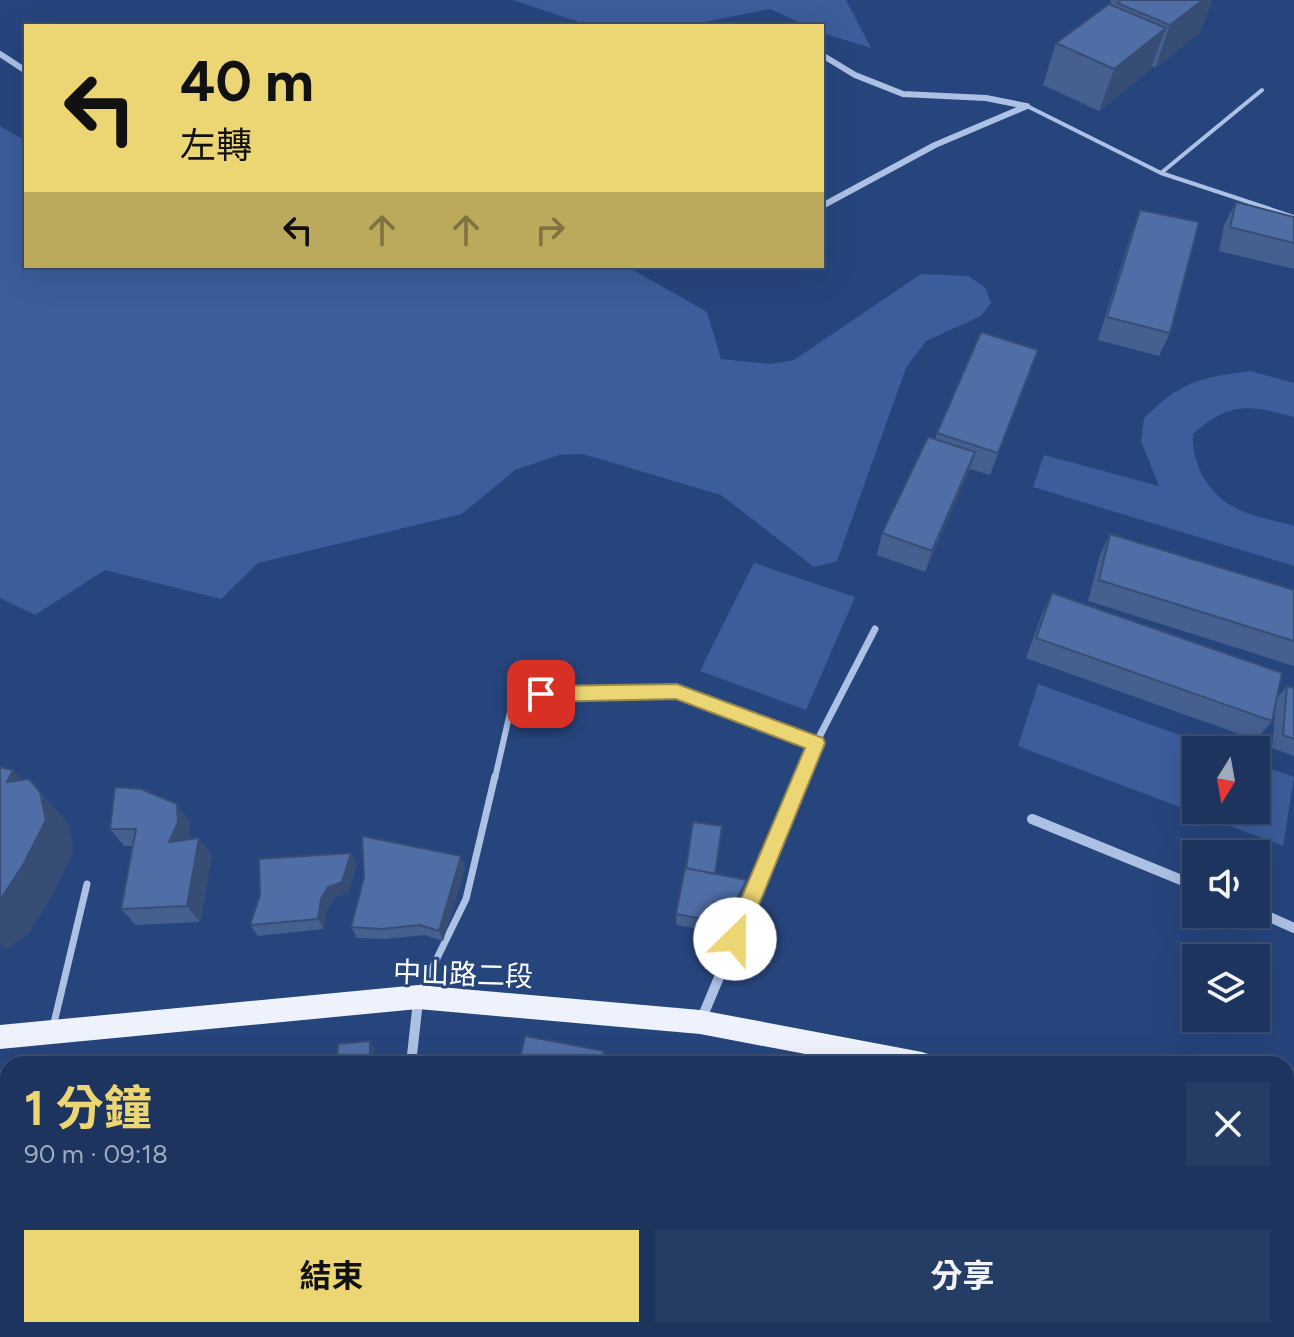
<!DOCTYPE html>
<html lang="zh-TW">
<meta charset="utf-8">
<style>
body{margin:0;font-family:Figtree,"Noto Sans TC",sans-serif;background:#253c64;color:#f1f3f6;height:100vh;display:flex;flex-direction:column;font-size:30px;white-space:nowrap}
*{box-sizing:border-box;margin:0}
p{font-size:26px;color:#a0aabc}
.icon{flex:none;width:44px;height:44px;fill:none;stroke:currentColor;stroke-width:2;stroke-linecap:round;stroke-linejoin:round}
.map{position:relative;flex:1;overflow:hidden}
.panel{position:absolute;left:0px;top:1056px;width:1294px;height:282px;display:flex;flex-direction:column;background:#1d345e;border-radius:24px 24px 0 0;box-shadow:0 8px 32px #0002,0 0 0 2px #3b4f73}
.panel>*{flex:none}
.banner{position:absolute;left:24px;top:24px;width:800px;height:244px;border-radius:0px;box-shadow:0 8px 32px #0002,0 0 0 2px #3b4f73;background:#ecd573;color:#111;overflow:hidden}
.needle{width:52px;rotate:191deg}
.tools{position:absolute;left:1182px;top:736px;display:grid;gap:16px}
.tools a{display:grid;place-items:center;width:88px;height:88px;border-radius:0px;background:#1d345e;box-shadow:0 8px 32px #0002,0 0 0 2px #3b4f73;font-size:40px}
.pin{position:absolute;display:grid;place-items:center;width:68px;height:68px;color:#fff;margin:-34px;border-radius:16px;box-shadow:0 4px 12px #0006}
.me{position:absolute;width:88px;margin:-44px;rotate:23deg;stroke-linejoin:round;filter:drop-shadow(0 0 6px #0008)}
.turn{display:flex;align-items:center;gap:28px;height:168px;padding:0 24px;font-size:36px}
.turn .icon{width:104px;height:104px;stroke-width:2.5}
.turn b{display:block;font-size:56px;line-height:68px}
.lanes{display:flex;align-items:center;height:76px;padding:0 24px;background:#0003;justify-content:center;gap:40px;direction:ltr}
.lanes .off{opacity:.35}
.round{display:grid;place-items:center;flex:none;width:84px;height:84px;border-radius:0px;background:#253c64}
.headline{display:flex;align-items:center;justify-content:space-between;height:136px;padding:0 24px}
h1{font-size:48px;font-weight:700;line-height:60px;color:#ecd573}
.button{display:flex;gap:16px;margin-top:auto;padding:16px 24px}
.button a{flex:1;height:92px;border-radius:0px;background:#ecd573;color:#111;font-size:32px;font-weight:700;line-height:92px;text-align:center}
.button a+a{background:#253c64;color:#f1f3f6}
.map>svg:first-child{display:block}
.green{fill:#3b5d9b}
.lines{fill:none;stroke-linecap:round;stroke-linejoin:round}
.lane-far2{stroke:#adc1e5;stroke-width:4}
.lane-far1{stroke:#adc1e5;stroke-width:6}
.lane{stroke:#adc1e5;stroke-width:7}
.street-far2{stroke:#adc1e5;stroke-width:6}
.street-far1{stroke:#adc1e5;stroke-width:7}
.street{stroke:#adc1e5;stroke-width:10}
.primary{fill:#edf2fd;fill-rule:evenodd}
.wall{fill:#455f8f}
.shaded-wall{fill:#384d74}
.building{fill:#506ea6;stroke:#384d74;stroke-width:2}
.route{fill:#ecd573;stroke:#998a4b;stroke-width:2}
.labels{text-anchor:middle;stroke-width:6;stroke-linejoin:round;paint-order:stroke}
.street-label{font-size:28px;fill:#fff;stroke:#27457d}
</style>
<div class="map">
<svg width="1294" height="1337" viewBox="0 0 1294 1337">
<rect width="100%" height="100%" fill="#27457d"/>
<path class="green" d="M513,0h333l25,48 -49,-15v-7h-15l-37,-17 -86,17h-93z
M0,126l26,15v125h600l81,46 14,47 49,5 24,-4 127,-86 47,2 17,11 6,16 -10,13 -55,25 -20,27 -69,193 -23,6 -93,-72 -138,-41 -24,1 -44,15 -53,44 -204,49 -37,36 -116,-29 -70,45 -35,-17z
M1250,371l44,12v34c-44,-12 -64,-16 -101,17 -2,28 15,60 41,73 17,10 41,13 60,19v40l-261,-79 11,-32 115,31 -18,-45 3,-23c38,-37 55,-40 106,-47z
M754,563l101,34 -49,113 -106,-39z
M1038,684l183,66h-25v60h60v-47l38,14 -11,69 -265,-100z"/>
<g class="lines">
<path class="lane-far2" d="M1027,106l134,67 133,44
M1161,173l101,-83"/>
<path class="lane-far1" d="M495,778l19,-83 163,-4 139,52"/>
<path class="lane" d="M421,991l45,-92 29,-123
M53,1027l34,-143"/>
<path class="street-far2" d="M0,54l26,17
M822,55l33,20 48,19 83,4 40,8
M822,206l113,-61 92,-39"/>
<path class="street-far1" d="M802,778l14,-35 59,-114"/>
<path class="street" d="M1032,819l164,67
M1256,911l38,17
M702,1018l101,-242
M411,1064l7,-63
M377,1337l1,-7"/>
<path class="primary" d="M418,985l282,25 222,42 9,3 3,9h-76l-158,-30 -282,-25 -418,40v-24z
M1286,1116l8,1v24l-8,-1z"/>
</g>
<path class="wall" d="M1111,0h101l-12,32 -45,36 -3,-2 -2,4 -51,41 -56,-26 13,-42 54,-39z
M1236,202l58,15v52l-75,-18 5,-26z
M1140,210l30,123 -11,23 -61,-16 33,-106z
M1030,373l-40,102 -20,-6 -45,103 -48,-17 5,-22 53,-94 2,-6z
M1110,534l184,56v76l-206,-65 12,-46z
M1052,593l225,105 10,-12 7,2v68l-22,-8 4,-44 -4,17 -16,19 -230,-82 16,-44z
M190,822v17l22,16 -12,67 -64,3 -15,-16 12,-63h-9l-14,-17z
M461,856l4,11 -22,74 -19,-6 -37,4 -30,-1 -6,-11z
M357,864l-9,28 -13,5 -8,13 -3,19 -66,7 -8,-11z
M715,874l30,17 -22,42 -47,-8v-11z
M628,1330h59l-1,7h-33z
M769,1330h413l36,7h-449z
M1225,1330h47l1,7h-47z"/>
<path class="shaded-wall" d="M1203,0h9l-12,32 -45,36 15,-43z
M1166,28l-16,42 -51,41 15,-42z
M1038,350l-8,23 -40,102 8,-22z
M975,452l-7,22 -43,98 7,-21z
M13,770l29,31 -13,-22 40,45 5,26 -21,44 -25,40 -21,15 -7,-5v-44l7,-118z
M177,804l13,18v17l-21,3z
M199,838l13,17 -12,67 -13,-16z
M351,853l6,11 -9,28 -13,5 -8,13 -3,19 -6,-10 3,-20z
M461,856l4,11 -22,74 -4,-10z
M747,880l-2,11 -22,42 1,-10z
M370,1041l5,8v15h-5z
M0,1215l8,2v97l-8,-58z
M8,1326v4h23l1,7h-32v-7z
M267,1330h14l-2,7h-13z"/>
<path class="building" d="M1121,0h82l-33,25 -53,-22z
M1109,4l57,24 -52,41 -58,-26z
M1236,202l58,15v26l-64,-16z
M1140,210l59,12 -29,111 -63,-16z
M981,332l57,18 -40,103 -61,-20z
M928,437l47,15 -43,99 -50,-18z
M1110,534l184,56v51l-195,-61z
M1052,593l230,80 -10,48 -236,-83z
M1287,686l7,2v51l-11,-4z
M0,767l13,3 -6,12 22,-3 11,13 6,28 -23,45 -23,35z
M115,787l26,2 36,15 1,18 -9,20 30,-4 -12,68 -66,3 15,-80h-26z
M693,822l29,4 -7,48 -29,-6z
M362,836l99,20 -22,75 -19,-6 -38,4 -31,-2 13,-50z
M351,853l-9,29 -14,5 -7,12 -3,20 -68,6 10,-30 -1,-36z
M685,868l62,12 -23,43 -48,-9z
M525,1036l79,15 -3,13h-82z
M370,1041v23h-33l1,-20z
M606,1055l40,7 -1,2h-41z
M283,1061v3h-13z
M0,1092h8v39l-2,-1 -6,44z
M6,1130l2,1v82l-8,-1v-38z
M0,1256l8,58v12l-8,4z
M9,1330h8l1,7h-18v-3z
M92,1330h175l-1,7h-198z
M638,1330h49l-1,7h-23z
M779,1330h163v7h-163z
M950,1330h176v7h-176z
M1141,1330h41l36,7h-77z
M1239,1330h33l1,7h-25l-9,-2z"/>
<path class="route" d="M677,684l146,54 2,5 -83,203 -7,3 -8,-3 -3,-7 81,-191 -129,-49 -135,3 -6,-2 -3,-6 3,-6 6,-2z"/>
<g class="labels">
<g class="street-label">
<text transform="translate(463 974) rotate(2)" y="10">中山路二段</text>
</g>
</g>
</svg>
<div class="tools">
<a><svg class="needle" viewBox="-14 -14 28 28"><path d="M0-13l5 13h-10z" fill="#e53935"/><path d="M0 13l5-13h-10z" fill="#a0aabc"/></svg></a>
<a><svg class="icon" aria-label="sound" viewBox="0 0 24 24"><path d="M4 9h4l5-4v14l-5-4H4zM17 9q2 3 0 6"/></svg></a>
<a><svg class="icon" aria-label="layers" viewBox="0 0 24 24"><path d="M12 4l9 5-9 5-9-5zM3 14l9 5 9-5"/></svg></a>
</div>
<div class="pin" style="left:541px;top:694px;background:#d93025"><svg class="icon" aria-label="arrive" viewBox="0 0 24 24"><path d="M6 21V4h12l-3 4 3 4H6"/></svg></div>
<svg class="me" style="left:735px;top:939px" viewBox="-20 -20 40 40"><circle r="19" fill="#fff"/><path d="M0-13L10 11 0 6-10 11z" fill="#ecd573"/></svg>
<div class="banner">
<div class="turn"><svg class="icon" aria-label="left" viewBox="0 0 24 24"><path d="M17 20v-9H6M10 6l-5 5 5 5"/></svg><div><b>40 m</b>左轉</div></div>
<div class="lanes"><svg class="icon" aria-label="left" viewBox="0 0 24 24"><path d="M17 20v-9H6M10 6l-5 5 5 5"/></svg><svg class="icon off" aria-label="ahead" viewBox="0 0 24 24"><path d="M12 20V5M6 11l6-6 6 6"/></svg><svg class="icon off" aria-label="ahead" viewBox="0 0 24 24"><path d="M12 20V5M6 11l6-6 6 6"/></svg><svg class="icon off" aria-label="right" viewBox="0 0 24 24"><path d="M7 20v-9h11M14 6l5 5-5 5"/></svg></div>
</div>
<section class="panel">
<div class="headline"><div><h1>1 分鐘</h1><p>90 m · 09:18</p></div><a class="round"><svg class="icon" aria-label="close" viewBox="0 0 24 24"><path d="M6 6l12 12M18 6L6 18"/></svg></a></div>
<div class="button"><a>結束</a><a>分享</a></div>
</section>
</div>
